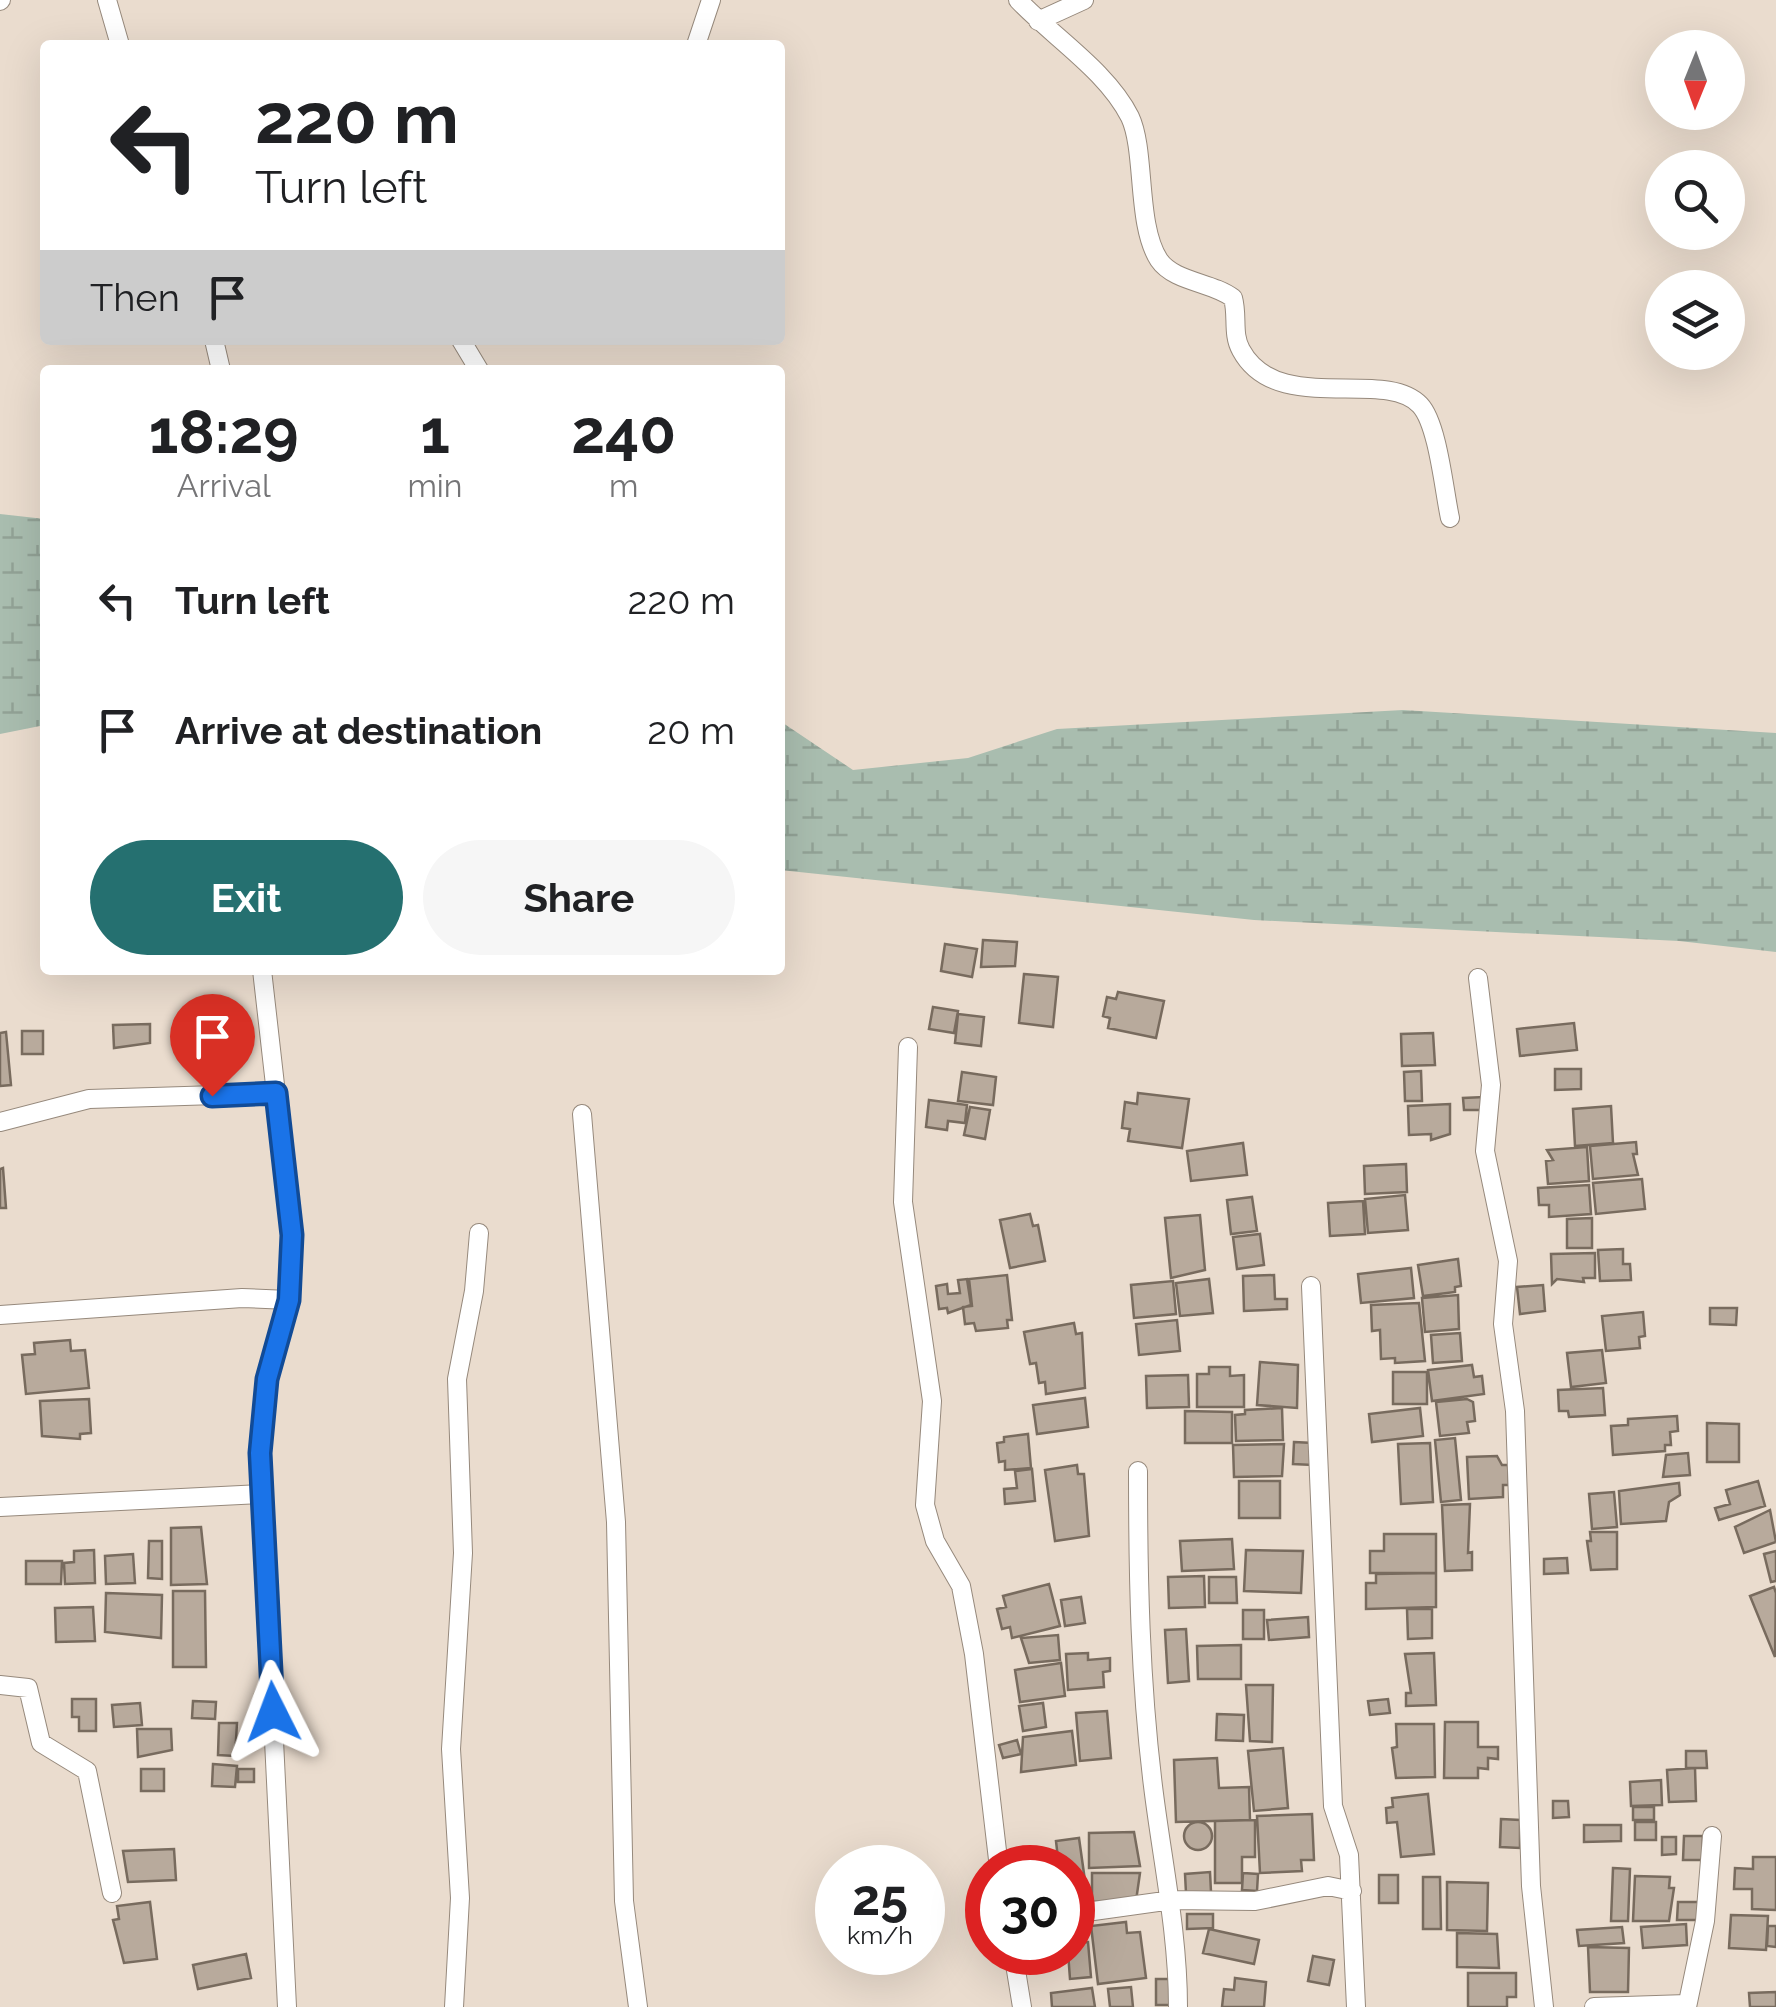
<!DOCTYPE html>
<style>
body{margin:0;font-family:Raleway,sans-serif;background:#f6f6f6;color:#202124;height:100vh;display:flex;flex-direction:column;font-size:38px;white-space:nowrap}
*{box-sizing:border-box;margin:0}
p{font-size:32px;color:#757577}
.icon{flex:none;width:55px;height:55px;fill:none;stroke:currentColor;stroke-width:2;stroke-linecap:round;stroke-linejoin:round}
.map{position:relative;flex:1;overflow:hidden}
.details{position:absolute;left:40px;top:365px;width:745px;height:610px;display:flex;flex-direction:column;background:#fff;border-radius:10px;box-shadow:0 10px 40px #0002}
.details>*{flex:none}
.top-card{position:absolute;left:40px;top:40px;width:745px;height:305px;border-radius:10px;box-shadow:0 10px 40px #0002;background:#fff;color:#202124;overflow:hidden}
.needle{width:65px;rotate:181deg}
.buttons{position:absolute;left:1645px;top:30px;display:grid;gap:20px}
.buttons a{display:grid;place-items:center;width:100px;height:100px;border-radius:50%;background:#fff;box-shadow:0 10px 40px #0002;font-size:50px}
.speed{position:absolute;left:815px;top:1845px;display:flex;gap:20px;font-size:50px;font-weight:700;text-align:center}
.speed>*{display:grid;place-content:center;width:130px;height:130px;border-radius:50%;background:#fff;box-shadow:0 10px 40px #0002;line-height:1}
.speed small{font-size:25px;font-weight:400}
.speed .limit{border:15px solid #d22;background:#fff;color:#111}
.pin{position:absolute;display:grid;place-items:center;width:85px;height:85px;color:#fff;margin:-102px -42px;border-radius:50% 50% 50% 0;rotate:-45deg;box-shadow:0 0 10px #0007}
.pin .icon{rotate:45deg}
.me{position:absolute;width:110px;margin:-55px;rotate:357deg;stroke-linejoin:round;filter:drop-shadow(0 0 8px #0008)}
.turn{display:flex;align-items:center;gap:35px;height:210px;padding:0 50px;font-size:45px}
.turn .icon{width:130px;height:130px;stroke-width:2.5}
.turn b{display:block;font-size:70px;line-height:85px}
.then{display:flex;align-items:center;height:95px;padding:0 50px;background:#0003;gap:20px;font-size:38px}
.eta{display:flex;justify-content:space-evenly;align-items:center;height:170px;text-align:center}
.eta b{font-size:60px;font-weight:700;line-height:70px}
.action{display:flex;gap:20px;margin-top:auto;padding:20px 50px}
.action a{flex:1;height:115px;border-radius:60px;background:#257070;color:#fff;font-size:40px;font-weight:700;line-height:115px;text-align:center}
.action a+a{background:#f6f6f6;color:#202124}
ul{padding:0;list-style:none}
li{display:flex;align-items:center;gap:30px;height:130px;padding:0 50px}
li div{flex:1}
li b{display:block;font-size:38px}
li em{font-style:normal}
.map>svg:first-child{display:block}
.wetland{fill:url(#wetland-marsh)}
.building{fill:#b8aa9c;stroke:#786b5e;stroke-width:2.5}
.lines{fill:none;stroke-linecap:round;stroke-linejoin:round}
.minor-casing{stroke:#96897c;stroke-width:20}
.minor{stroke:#fff;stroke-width:18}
.route-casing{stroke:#114b97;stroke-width:25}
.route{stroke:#1a73e8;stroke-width:18}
</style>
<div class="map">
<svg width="1776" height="2007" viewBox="0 0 1776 2007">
<defs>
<pattern id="wetland-marsh" width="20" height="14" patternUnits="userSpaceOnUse" patternTransform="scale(2.5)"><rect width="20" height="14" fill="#a9bdaf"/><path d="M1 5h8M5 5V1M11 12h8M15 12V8" fill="none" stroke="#92a296"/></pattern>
</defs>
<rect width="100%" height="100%" fill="#eadcce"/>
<path class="wetland" d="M0,514l45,5v206l-45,9z
M1403,710l373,23v219l-97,-11 -425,-21 -474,-50v-149l73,49 115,-12 89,-29z"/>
<path class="building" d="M983,940l34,2 -2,24 -34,1z
M945,944l32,5 -5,28 -31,-6z
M1024,974l34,3 -5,50 -34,-4z
M1118,992l46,9 -8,37 -48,-10 2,-10 -7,-2 4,-19 9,2z
M933,1007l25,4 -4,22 -25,-4z
M958,1014l26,3 -3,29 -26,-3z
M1574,1023l3,27 -57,6 -3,-27z
M150,1024v19l-36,5 -1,-23z
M22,1031h21v23h-21z
M6,1032l5,53 -11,1v-53z
M1433,1033l2,32 -33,1 -1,-32z
M1555,1069h26v20l-26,1z
M1421,1071l1,30h-17l-1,-29z
M962,1072l34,5 -3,28 -35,-4z
M1138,1093l51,6 -7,49 -54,-7 2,-12 -8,-1 3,-26 12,2z
M1484,1097v13h-20l-1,-12z
M929,1100l38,5 -2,18 -17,-2 -1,9 -21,-3z
M1450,1104v30l-19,6v-6l-22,1 -1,-29z
M1611,1106l2,37 -38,3 -2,-37z
M970,1107l20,3 -5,29 -21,-4z
M1636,1142l1,12h-4l5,21 -45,4 -3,-33z
M1243,1143l4,32 -56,6 -4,-30z
M1587,1147l2,34 -41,3 -2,-23 7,-1 -6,-10z
M1406,1164l1,28 -42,2 -1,-28z
M3,1168l3,40h-6v-39z
M1642,1179l3,30 -49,5 -3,-31z
M1589,1185l2,29 -42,3v-12h-10l-1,-17z
M1405,1195l3,35 -40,3 -3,-34z
M1252,1197l5,34 -26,3 -4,-34z
M1363,1201l2,33 -35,2 -2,-33z
M1030,1214l3,12 5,-1 7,36 -35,7 -10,-48z
M1200,1215l5,55 -34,8 -6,-60z
M1592,1218v30h-25v-29z
M1260,1234l4,31 -27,4 -4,-32z
M1623,1249v15h7l1,16 -31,1 -2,-31z
M1595,1253v25h-12l1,4 -27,-3 -5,5 -1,-30z
M1458,1259l3,27 -6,1v5l-32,4 -5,-31z
M1411,1268l3,30 -53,5 -3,-29z
M1007,1275l5,45h-5l1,8 -32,3 -2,-8 -9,1 -2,-17 9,-1 -3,-27z
M1274,1275l1,24h12v10l-43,2 -1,-35z
M967,1279l4,26 -23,8 -1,-5 -8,1 -3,-23 11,-2 1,10 12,-1 -2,-13z
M1209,1279l4,34 -33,3 -4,-33z
M1173,1281l3,33 -42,4 -3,-33z
M1543,1285l2,26 -25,3 -3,-27z
M1458,1295l1,34 -34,3 -3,-34z
M1419,1303l6,58 -30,2v-5l-14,1 -1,-29 -8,1 -1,-26z
M1710,1308h27l-1,17 -26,-1z
M1643,1312l2,24 -6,1 1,11 -34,3 -4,-35z
M1177,1320l3,31 -41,4 -3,-31z
M1074,1323l2,11 6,-1 3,55 -39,6 -1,-12 -6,1 -3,-20 -6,1 -6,-32z
M1460,1333l2,28 -29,2 -2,-28z
M70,1340l1,11 14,-1 4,38 -63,6 -4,-39 13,-1 -1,-11z
M1602,1350l4,33 -35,4 -4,-34z
M1260,1362l38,3 -1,43 -40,-3z
M1472,1365l2,12 8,-1 2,18 -52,7 -4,-31z
M1209,1367h21v9l14,-1v32h-47v-33h12z
M1393,1372h34v32h-34z
M1188,1375l1,32 -42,1 -1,-32z
M1603,1388l2,27 -36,2 -1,-6h-9l-1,-21z
M1085,1398l3,29 -51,7 -4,-29z
M89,1399l2,34 -11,1v5l-38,-3 -2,-35z
M1467,1399l6,3 2,19 -8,1 2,11 -29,3 -4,-34z
M1282,1408l1,32 -47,1 -1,-26 10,-1v-4z
M1420,1408l3,28 -51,6 -3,-28z
M1185,1411l47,1v31h-47z
M1677,1416l1,15 -8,1 1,13h-6v6l-52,4 -2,-29 17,-1v-6z
M1707,1423l32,1v38h-32z
M1028,1434l3,34 -26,2v-9l-6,1 -2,-19 7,-1v-5z
M1455,1438l6,62 -20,2 -6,-62z
M1294,1442l19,1v22l-20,-1z
M1430,1443l3,59 -32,2 -3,-60z
M1284,1444l-2,32 -48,1 -1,-32z
M1688,1453l2,22 -27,2 3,-22z
M1497,1456l5,9h6l1,20h-6v12l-34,2 -2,-42z
M1077,1465l1,9h6l5,62 -34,5 -10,-71z
M1032,1469l3,32 -30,3 -1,-15 13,-1 -2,-17z
M1239,1481h41v37h-41z
M1758,1481l7,25 -46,14 -4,-12 15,-4 -4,-14z
M1679,1483l1,12 -11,7 -3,19 -45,3 -2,-33z
M1614,1492l3,35 -25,2 -3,-35z
M1470,1504l-2,49 4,-1v18l-27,1 -3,-66z
M1770,1510l6,32 -32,11 -9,-26z
M201,1527l6,57 -36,1v-57z
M1590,1532h27v37l-26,1 -4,-29h4z
M1384,1534h52v39h-66v-22h14z
M1232,1539l2,30 -52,2 -2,-30z
M149,1541h13v38l-14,-1z
M94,1550l1,33 -30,1 -1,-21 10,-1v-11z
M1246,1550l57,1 -2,42 -57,-2z
M1776,1551v30l-5,1 -7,-28z
M133,1554l2,29 -29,1 -1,-28z
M1567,1558l1,15 -24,1v-15z
M26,1561h36l-1,23h-35z
M1436,1573v34l-70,2v-26h10v-9z
M1204,1576l1,31 -36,1 -1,-31z
M1209,1577h27l1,26h-28z
M1049,1584l11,42 -48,12 -2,-11 -8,2 -5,-20 9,-2 -3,-11z
M1774,1587l2,6 -1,64 -25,-61z
M173,1591h32l1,76h-33z
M106,1593l56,2 -1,43 -56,-6z
M1081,1597l4,26 -20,3 -4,-26z
M93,1607l2,34 -39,1 -1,-34z
M1407,1609h25v29l-24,1z
M1243,1610h21v29h-21z
M1308,1617l1,20 -40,3 -2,-20z
M1186,1629l3,52 -21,2 -3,-53z
M1058,1635l2,25 -31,3 -8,-25z
M1241,1645v34h-43l-1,-33z
M1088,1653v7l22,-2v13l-7,1 1,15 -36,3 -2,-36z
M1434,1653l2,52 -30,1v-13h5l-6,-39z
M1061,1663l4,33 -45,6 -5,-32z
M1246,1685h27l-1,57 -22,-1z
M72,1699h24v32h-17v-14h-7z
M1388,1699l2,14 -20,2 -2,-14z
M193,1701l23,1 -1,17 -23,-1z
M140,1703l2,22 -28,2 -2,-22z
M1043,1703l3,24 -23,4 -4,-25z
M1107,1711l4,47 -31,3 -4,-48z
M1217,1714l27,1 -1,26 -27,-1z
M1445,1722h33v25h20v12l-10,-1v11l-10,-1v10h-34z
M219,1723h18l-2,33 -17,-1z
M1396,1724h38l1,53 -39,1 -4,-30 5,-1z
M137,1729h34l1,21 -34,7z
M1072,1731l4,34 -55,7 2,-35z
M1017,1740l4,14 -18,4 -4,-13z
M1283,1748l5,60 -34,3 -6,-60z
M1686,1751h20l1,17h-21z
M1217,1758l2,30 30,-1 1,33 -74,2 -2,-62z
M213,1764l24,2 -2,21 -23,-1z
M1695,1768l1,33 -27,1 -2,-32z
M141,1769h23v22h-23z
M238,1769h16v13h-16z
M1661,1780l1,25 -31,1 -1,-24z
M1428,1794l6,60 -33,3 -4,-35 -10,1 -1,-15 7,-1 -1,-9z
M1553,1801h15l1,16 -16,1z
M1633,1807h21v13h-21z
M1312,1814l2,46h-13l1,11 -42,2 -3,-57z
M1501,1819l19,1v28l-20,-1z
M1255,1820v37h-13v26h-27v-62z
M1184 1836a14 14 0 1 1 28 0a14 14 0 1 1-28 0Z
M1635,1822h21v18h-21z
M1584,1825h37v16l-37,1z
M1134,1832l6,34 -51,2v-35z
M1684,1836h19l-1,24h-19z
M1662,1837h14v17l-14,1z
M1079,1838l8,57 -15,2v-29h-13l-3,-27z
M174,1849l2,31 -48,2 -5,-31z
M1753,1857h23v53l-24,-1v-20h-18l1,-21 18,1z
M1613,1868l17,1 -2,52h-17z
M1210,1872l1,20 -25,1 -1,-19z
M1092,1873h48l-4,28 -44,1z
M1243,1873l15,1 -1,17 -15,-1z
M1379,1875h19v28h-19z
M1635,1876l35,1 -1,11h5l-5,33h-36z
M1423,1877h17l1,52h-18z
M1447,1882l41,1 -1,48 -40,-1z
M150,1902l7,57 -33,4 -11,-43 6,-1 -2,-13z
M1678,1902h21l-1,18h-21z
M1187,1914h26v14l-26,1z
M1731,1915l37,1 -2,34 -37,-2z
M1126,1922l1,11 13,-1 6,46 -48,6 -7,-58z
M1686,1924l1,21 -44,3 -2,-21z
M1768,1926h8v21l-9,-1z
M1622,1927l2,16 -45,3 -2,-16z
M1209,1929l50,11 -5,24 -51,-11z
M1457,1933l40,1 2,34 -42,-1z
M1088,1942l3,35 -21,2 -2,-27h4v-9z
M1588,1947l41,1 -1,44h-38z
M246,1954l5,24 -53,11 -5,-24z
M1313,1956l21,4 -5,25 -21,-4z
M1468,1973h48v24h-9v10h-39z
M1235,1978l31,4 -2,25h-42l2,-18 10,1z
M1156,1979h18v26h-18z
M1131,1987l2,20h-23l-2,-18z
M1092,1988l3,19h-43l-1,-14z
M1776,1992v15h-26l-1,-14z"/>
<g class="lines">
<defs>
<path id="minor" d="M107,0l13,45
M1018,0c35,37 89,71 112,117 16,34 6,108 29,143 15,22 53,22 74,38 5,18 -1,36 8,52 36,67 143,17 179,55 18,19 24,86 30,113
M0,1l1,-1
M1038,21l46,-21
M696,45l15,-45
M214,340l7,30
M461,340l18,30
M262,970l30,265 -3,65 -22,79 -7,74 27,554
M1478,978l13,107 -6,66 23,110 -5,63 12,87 16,475 13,121
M908,1047l-5,155 29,199 -7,104 10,36 26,45 13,68 25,214
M582,1114l34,408 8,379 14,106
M0,1122l89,-23 187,-6
M1311,1286l22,520 16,49 7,152
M0,1315l242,-17 47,2
M1138,1471c0,106 2,210 15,315 9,74 25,146 25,221
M0,1507l260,-13
M0,1685l28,3 13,55 46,28 25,122
M1072,1914l100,-14 83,1 73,-15 24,5
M1013,1952l9,55
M454,2007l6,-109 -9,-149 12,-196 -6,-174 17,-88 5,-58
M1594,2007l93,-3
M1687,2007l18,-86 7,-85"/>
</defs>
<use href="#minor" class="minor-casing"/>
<use href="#minor" class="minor"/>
</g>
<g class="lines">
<defs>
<path id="route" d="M212,1096l64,-3 16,142 -3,65 -22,79 -7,74 13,259"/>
</defs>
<use href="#route" class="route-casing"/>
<use href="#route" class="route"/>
</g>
</svg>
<div class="buttons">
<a><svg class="needle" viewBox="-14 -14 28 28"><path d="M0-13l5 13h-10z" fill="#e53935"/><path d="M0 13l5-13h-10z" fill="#757577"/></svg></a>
<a><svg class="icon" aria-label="search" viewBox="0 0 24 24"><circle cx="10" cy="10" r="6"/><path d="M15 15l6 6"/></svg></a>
<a><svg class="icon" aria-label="layers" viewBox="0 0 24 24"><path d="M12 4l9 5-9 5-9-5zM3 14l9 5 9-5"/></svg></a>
</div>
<div class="speed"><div>25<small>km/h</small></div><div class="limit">30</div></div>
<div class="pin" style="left:212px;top:1096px;background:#d93025"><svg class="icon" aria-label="arrive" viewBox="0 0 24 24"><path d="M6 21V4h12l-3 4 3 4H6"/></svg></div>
<svg class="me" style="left:273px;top:1712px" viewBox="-20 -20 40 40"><path d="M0-17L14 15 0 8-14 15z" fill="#1a73e8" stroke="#fff" stroke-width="4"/></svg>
<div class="top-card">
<div class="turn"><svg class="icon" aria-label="left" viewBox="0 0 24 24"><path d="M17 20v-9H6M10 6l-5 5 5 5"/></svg><div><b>220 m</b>Turn left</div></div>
<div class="then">Then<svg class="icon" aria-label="arrive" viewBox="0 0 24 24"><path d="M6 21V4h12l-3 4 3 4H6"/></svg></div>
</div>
<section class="details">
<div class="eta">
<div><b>18:29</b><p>Arrival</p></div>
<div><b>1</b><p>min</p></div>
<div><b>240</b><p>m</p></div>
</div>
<ul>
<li><svg class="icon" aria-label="left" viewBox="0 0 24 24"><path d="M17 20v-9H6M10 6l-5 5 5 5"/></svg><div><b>Turn left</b></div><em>220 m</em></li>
<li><svg class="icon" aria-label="arrive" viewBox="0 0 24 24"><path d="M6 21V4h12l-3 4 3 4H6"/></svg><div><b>Arrive at destination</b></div><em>20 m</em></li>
</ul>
<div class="action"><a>Exit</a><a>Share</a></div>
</section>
</div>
